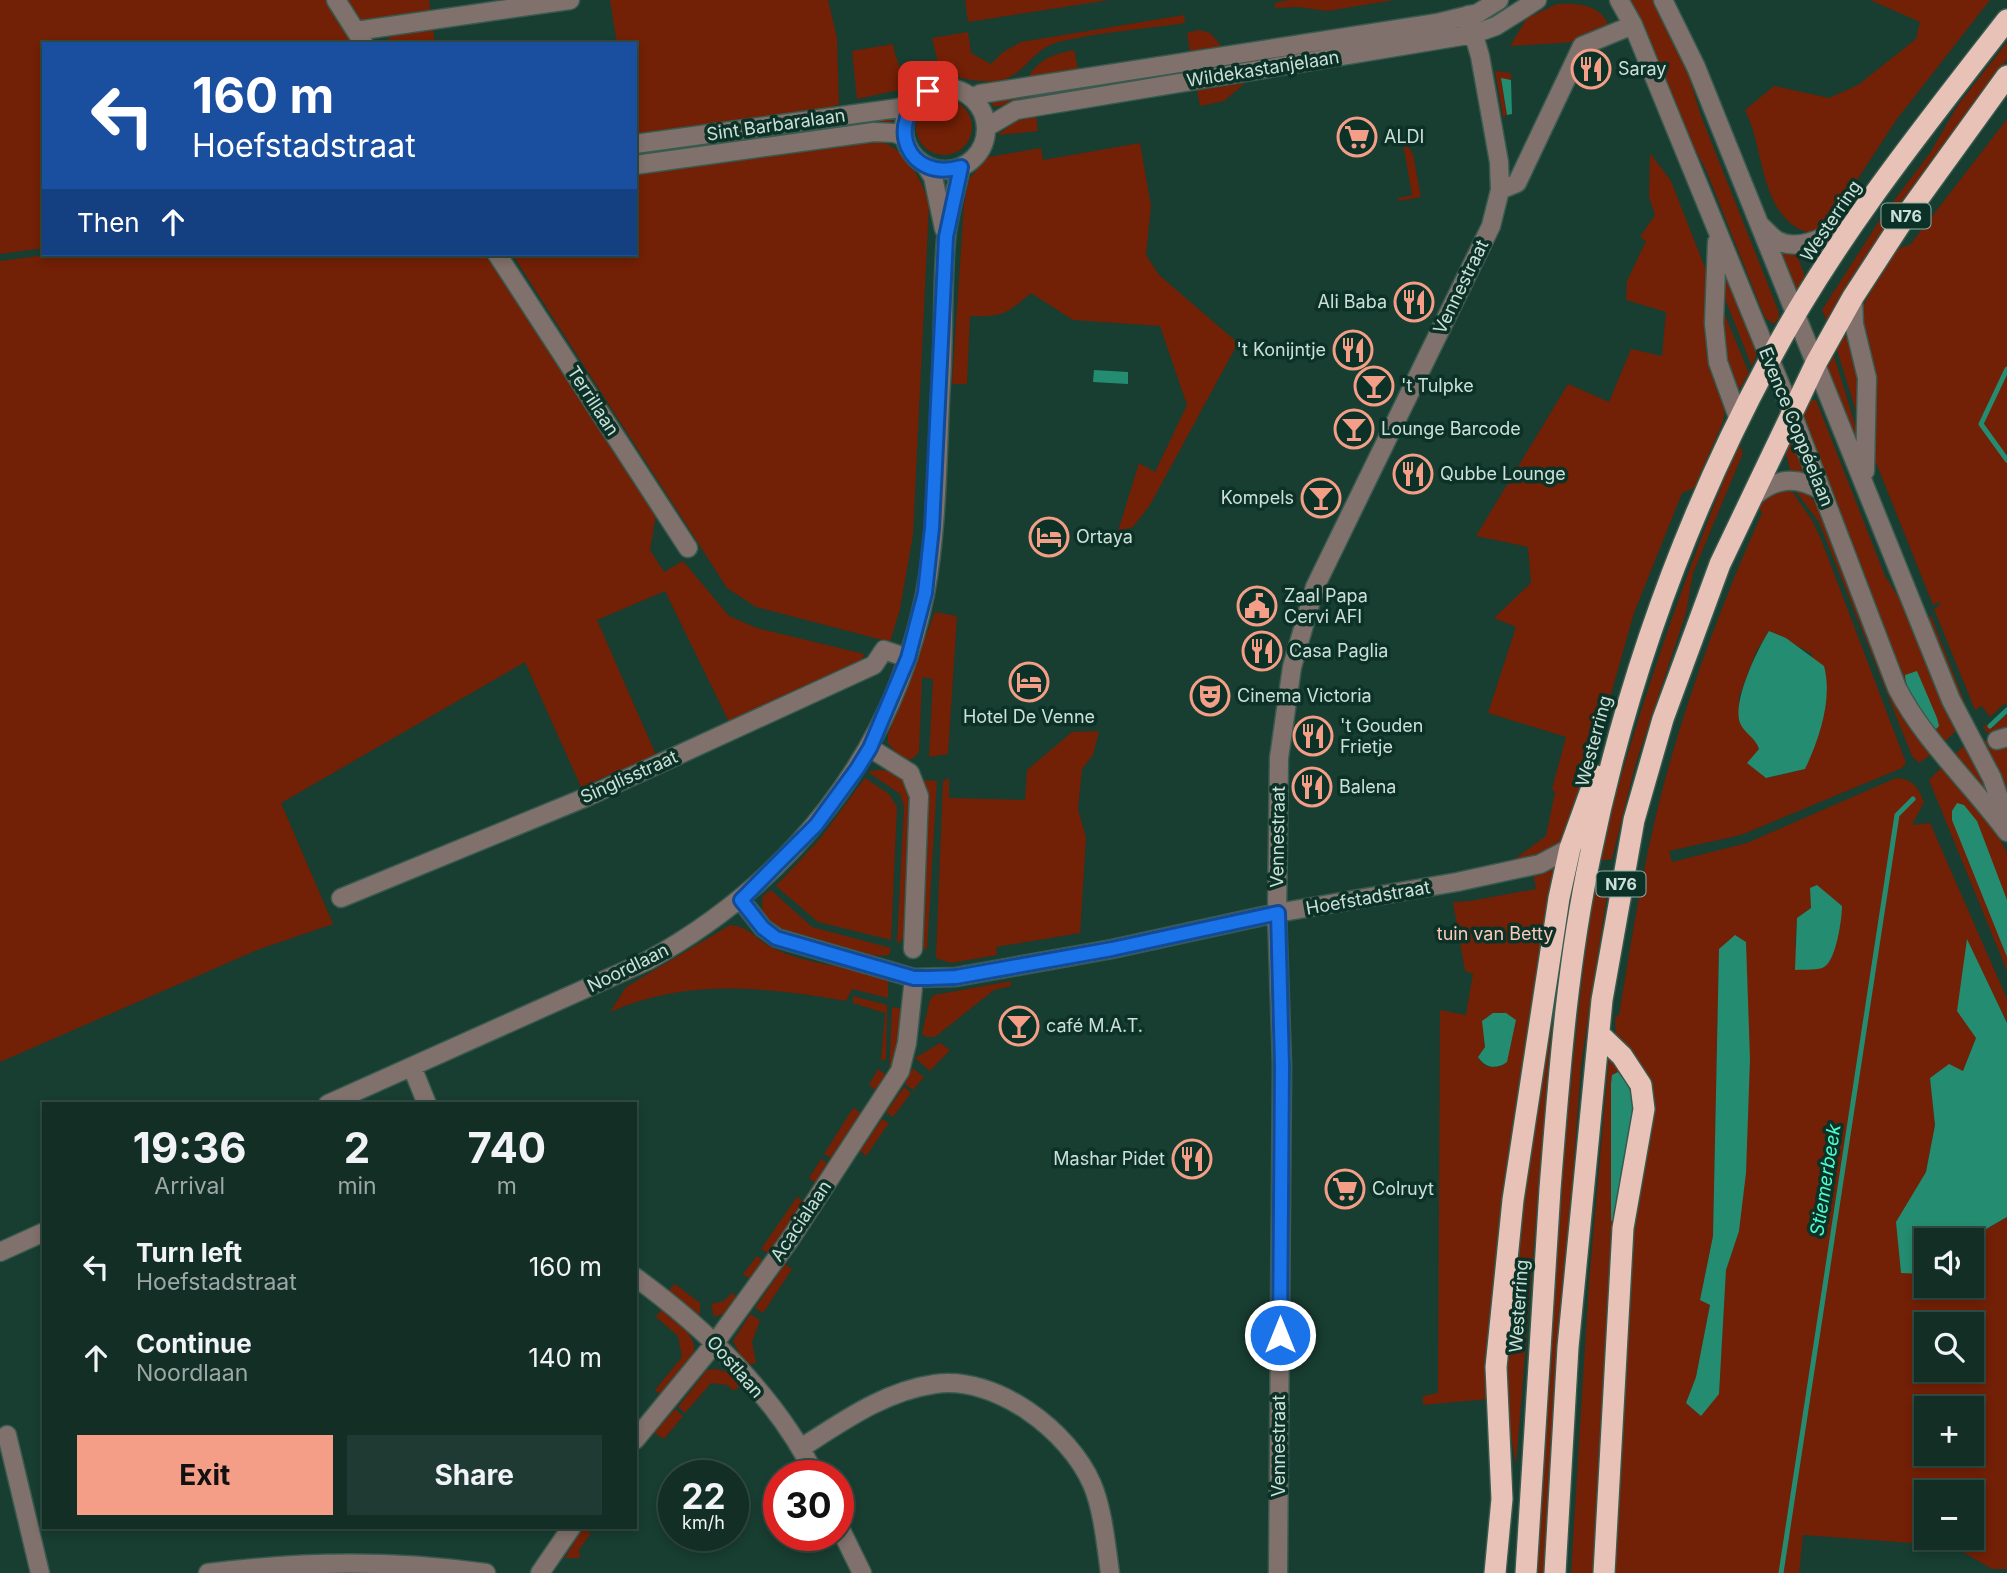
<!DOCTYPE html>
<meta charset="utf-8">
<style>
body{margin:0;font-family:Inter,sans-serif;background:#1f3a32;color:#f1f3f6;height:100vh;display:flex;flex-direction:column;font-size:26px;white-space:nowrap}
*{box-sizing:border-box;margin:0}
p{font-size:23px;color:#9ca8a7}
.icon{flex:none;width:38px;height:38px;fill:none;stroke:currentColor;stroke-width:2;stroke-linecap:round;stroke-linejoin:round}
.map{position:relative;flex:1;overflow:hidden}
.panel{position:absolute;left:42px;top:1102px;width:595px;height:427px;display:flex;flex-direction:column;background:#122e25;border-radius:0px;box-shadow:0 4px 10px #0003,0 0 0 2px #314a42}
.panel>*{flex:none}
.top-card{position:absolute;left:42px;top:42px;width:595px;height:214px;border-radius:0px;box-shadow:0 4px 10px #0003,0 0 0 2px #314a42;background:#1a4fa0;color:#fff;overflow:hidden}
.controls{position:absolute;left:1914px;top:1228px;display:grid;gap:14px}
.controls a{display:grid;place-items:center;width:70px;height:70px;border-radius:0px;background:#122e25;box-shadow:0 4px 10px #0003,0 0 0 2px #314a42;font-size:35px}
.speed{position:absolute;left:658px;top:1460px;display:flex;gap:14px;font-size:35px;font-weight:700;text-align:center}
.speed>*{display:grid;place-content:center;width:91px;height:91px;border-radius:50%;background:#122e25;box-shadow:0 4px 10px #0003,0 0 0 2px #314a42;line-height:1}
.speed small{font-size:18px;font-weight:400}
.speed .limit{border:10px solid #d22;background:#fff;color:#111}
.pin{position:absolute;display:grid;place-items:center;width:60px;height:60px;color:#fff;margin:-30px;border-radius:14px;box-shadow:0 4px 10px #0006}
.me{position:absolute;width:77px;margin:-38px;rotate:0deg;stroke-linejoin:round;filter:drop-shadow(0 0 5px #0008)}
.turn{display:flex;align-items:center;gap:24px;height:147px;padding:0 35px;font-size:32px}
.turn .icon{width:91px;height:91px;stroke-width:2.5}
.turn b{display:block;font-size:49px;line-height:60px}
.then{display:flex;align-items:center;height:66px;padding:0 35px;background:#0003;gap:14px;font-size:26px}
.eta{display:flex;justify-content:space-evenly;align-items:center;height:119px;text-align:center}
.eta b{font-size:42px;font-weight:700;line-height:49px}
.cta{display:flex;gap:14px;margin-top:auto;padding:14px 35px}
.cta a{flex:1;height:80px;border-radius:0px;background:#f49e87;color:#111;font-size:28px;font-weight:700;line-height:80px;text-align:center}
.cta a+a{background:#1f3a32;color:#f1f3f6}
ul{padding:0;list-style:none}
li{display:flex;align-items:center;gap:21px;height:91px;padding:0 35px}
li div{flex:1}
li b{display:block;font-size:26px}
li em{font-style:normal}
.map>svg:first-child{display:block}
.green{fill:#722006;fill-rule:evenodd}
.water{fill:#248c70}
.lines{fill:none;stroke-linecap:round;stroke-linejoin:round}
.stream{stroke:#248c70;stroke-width:5}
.minor-casing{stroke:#385a4f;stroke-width:21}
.highway-casing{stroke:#385a4f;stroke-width:24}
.minor{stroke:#81716c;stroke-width:18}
.highway{stroke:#e9c2b7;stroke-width:21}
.route-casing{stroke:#114b97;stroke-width:18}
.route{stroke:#1a73e8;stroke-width:12}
.labels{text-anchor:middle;stroke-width:7;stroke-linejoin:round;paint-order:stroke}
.shield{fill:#0c3227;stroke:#92aca4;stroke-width:2}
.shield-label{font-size:16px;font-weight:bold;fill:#cce0d9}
.street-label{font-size:18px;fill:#cce0d9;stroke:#0c3227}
.poi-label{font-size:18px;fill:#cce0d9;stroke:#0c3227;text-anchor:start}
.park-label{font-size:18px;fill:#fdc9bb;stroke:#0c3227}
.water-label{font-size:19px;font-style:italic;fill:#4cfece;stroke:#0c3227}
</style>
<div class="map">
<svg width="2007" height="1573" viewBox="0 0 2007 1573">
<rect width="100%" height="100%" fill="#183d31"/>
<path class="green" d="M0,0h326l28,44h-310v204l-44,6z
M347,0h82l2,14 -63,9 -9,-3z
M610,0h218l9,38 2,66 -28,10 -176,25v-95h-18z
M965,0h144l-141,22z
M1289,0h106l-68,11 -29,-4 -23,1v-5z
M1628,0h28l28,60 17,56 77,194 1,8 -5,6 -9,-6 -59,-148 -34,-63z
M1870,0h120l-93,119 -67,102 -20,12c-51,-14 -45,-85 -65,-123l29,-24 55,12 29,-13 58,-46 4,-17z
M1557,4c20,-1 45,0 52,23l-35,15 -64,4 17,-28z
M1184,15l1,8c-41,6 -83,9 -123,18 -28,7 -32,25 -52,36 -20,11 -49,-1 -69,-2l-9,-37 36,-6 3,21 20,11 12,-12 18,-10z
M433,29l2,15h-52l10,-10z
M1199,30l11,3 13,15 -195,30c10,-19 26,-24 46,-28l4,19 112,-17 -3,-19z
M2007,42v17l-112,151 -68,112 -5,-12 61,-95 47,-62 28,-48z
M893,44c2,16 12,29 10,45l-46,10 -5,-48z
M1268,56l1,8 -275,43 -5,-8z
M1495,71l16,2v7l-10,-1 6,36 -4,2z
M1245,83l-21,18 -24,5 -3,-16z
M916 127a28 28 0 1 1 56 0a28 28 0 1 1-56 0Z
M893,113l-1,10 -257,36v-9z
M1036,116l2,15 -41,4 20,-14z
M2007,119v586l-2,-2 -15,14 -8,-11 -7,4 -41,-101 6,-4 -1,-3 -6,3 -62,-155 -10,-131 1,-12 34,-58 14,-4z
M1402,137l11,17 8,43 -22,4 -1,-3 14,-3z
M878,141c25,4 46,41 51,64l-16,330 -13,74 -10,33 -134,-35 -29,-19 -215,-334h123v-84z
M1140,143l11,63 -5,49 13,20 79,68 -88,162 -17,22 -15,4 21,-68 16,9 32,-67 -27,-79 -87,-6 -42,-27c-25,21 -28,24 -61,23l-3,68h-15l12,-180 5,-25 19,-22 53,-9 2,12z
M1650,153l21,28 36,92 18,137 -2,12 -29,66 -12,5 -48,120 -55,194c-16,41 -25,46 -66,57l-1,-3 34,-25 9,-44 -3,-3 14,-52 -78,-24 28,-86 -22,-9 37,-35 -3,-36 -52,-11 92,-152 41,18 22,-53 31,7 4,-44 -40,-12 1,-19 19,-40 -6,-4 15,-22 -6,-18z
M1779,249l17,3 9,25 -11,15 -17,-41z
M53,254h434l169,262 -6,34 14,22 19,-11 46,55 28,12 107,26 -2,7 -133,61 -64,-131 -68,29 59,135 -75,32 -56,-125 -244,141 52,121 -76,26 -257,112v-801z
M1725,275l32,78 -5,14 -30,-76z
M1722,308l27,65 -12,20 -14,-42z
M1844,336c23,15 15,61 15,85l-22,-71z
M1834,356l23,75 -1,11 -31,-71z
M1811,400h5l69,176 26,41 47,112 -16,15 -27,-34 -114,-292z
M1739,443l4,10 -50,120 -7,40 -51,153 -23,93 -15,2c39,-144 85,-280 142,-418z
M1790,443l4,2 10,29 -13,-1 -6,-23z
M1789,487l24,35 9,20 84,221 -4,5 -161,67 -72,16 3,11 75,-19 149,-65c17,1 22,9 28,24l-12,23 18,-2 77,176v24l-40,-83 9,98 -13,33 -33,7 5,47 -9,47 -29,50 4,50 21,2 5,-4v16h45v-45h-7l42,-24v352h-15l-39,-23 -150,-11 -4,38h-191l21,-330 21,-141 -34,-63 -1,-21 4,-3c12,-72 23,-145 41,-216 25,-98 61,-194 102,-286l-3,-6 7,-10zM1769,631l43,23 -7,115 -38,9 -10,-36 -16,-18 -2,-27 17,-45zM1811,908l-16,39 2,-29zM1719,949l20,282 -13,39 -7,124 -33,9 10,-26 14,-72 -10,-5 13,-64zM1927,1325h45v45h-45zM1927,1409h45v45h-45zM1927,1493h45v45h-45z
M1793,488l10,3 13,11 117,251 -14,10 -7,-7 -93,-234z
M935,612l22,4 -9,138 -19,3 4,-78 -11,-2 -3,75 -7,7 -10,1 -14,-17v-9z
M1931,616l37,95v8l-42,-101z
M2007,714v14l-19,6 -5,-7 5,-3 4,4z
M1099,731l-6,24 -11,14 -4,40 8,29 -6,95 -84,14 1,8 -46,8 -15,-5 7,-177 6,-3v20l76,2 2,-30 45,-38z
M1977,734l7,7h9l5,8 9,-3v57z
M1967,743l29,61 -44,-47z
M1944,765l40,43 23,45v118l-78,-191z
M877,770c19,-1 27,9 35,26l-5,133 -7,14 -3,-1 7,-135 -4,-13 -32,-22z
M865,778l24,16 8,13 -6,133 -73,-18 -42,-36 43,-46z
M921,780l16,1 -10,170 -5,-6z
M1561,861l-73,538 -65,6v-9l15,-3 2,-383 26,5 7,-41 -8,-3 -12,-69 17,-1 66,-12 -3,-17zM1483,1021l19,45c-12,2 -18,2 -24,-9l7,-10z
M1610,876l-29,189 -37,508h-7c12,-232 26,-464 58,-695z
M771,890l41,37 79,21 -2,7c-25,4 -111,-16 -124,-37 -4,-7 -3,-15 -2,-22z
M730,925c19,1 25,14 41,22 35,19 80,18 117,32v19l-36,-9 -6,12c-80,-14 -159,-23 -236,11l16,-25z
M1556,973l-40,492 -10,-58 4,-126z
M1011,981v5l-17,4 -59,47h-9l-4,-4 8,-33 4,-5z
M853,996l34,9 -1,55h-5l4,-47 -32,-10z
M892,1007l11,2 -6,46 -8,21z
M940,1043l10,7 -20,21 -15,-13z
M1609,1055l23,33 4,20 -39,465h-26l18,-291z
M912,1068l12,9 -11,13 -8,-6z
M878,1069l8,6 -7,18 -10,-8z
M904,1087l7,6 -18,24 -7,-5z
M853,1108l10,6 -29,46 -10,-6z
M882,1119l7,4 -23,33 -6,-5z
M821,1159l9,6 -13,19 -8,-6z
M797,1197l8,5 -35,52 -9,-5z
M757,1256l8,6 -14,18 -8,-6z
M785,1264l7,5 -29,44 -8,-5z
M675,1284l25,19v12l-32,-24z
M732,1293l7,5 -13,15 -12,4 -3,-13 13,-3z
M663,1307c47,44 36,43 -1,89l-7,-6 27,-33 -4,-21 -22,-19z
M750,1314l10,6 -8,22 4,21 -11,2 -12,-24z
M716,1369l14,4 11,12 -8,6 -5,-6 -17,-2 -26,30 -7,-6 29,-37z
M675,1409l8,7 -19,23 -10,-6z
M582,1528l9,5 -12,17 1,8h-15z"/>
<path class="water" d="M1501,78l10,2 1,34 -5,1z
M1094,370l34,2v12l-35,-2z
M1769,631l17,7 38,28c9,33 -5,74 -19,103l-39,9 -19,-15 12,-14c-3,-11 -15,-16 -19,-26 -8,-21 17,-73 29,-92z
M1917,671l20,47 2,8 -3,3h-4c-10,-16 -26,-35 -27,-54z
M1957,803l7,2 13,16 30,79v57l-55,-137v-9z
M1817,885l25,21c0,13 -6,55 -18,61 -7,4 -20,2 -29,3l2,-52 14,-10 -1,-20z
M1735,935l11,7 4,117 -4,114 -7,58 -13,39 -7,124 -18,22 -15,-13 10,-26 14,-72 -10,-5 13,-64 6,-287z
M1967,939l40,84v194l-42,24h-38v29l-5,4 -21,-1 -5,-51 30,-50 9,-47 -5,-47 19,-14 14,7 13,-33 -19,-27z
M1493,1013h13l10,7 -9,42c-11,8 -22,6 -29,-5l7,-10 -3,-26z
M1618,1072c7,8 13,17 15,29 3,30 -14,87 -20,119l-2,1v-137l1,-9z"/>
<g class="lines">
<path class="stream" d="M2007,369l-26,55 26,36
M1990,726l17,-16
M1781,1573l116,-758 16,-16"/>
<defs>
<path id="minor" d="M336,0l28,44
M1619,0l14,25 159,388 105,275c28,54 74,95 110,144
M1663,0l33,67 255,633 41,78 15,43
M356,31l214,-31
M904 129a41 41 0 1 1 82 0a41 41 0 1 1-82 0Z
M972,98l8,-4 457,-71 41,-10 21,-13
M987,127l29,-17 458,-76 22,-8 41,-26
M635,144l264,-36 15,-7
M635,165l239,-33 21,1 9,4
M926,166l7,11 11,52
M1500,190l17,-7 65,-137 51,-21
M1761,226c5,4 11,12 17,15 25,12 56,-10 78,-19
M1717,242l-3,81 4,39 21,58
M497,254l191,294
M1853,297l1,27 13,54 -2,93
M1752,498c22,-20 44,-23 70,-7
M1997,740l10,-3
M870,748l40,25 9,23 -6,153
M341,898l248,-102 285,-131 10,-15 24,8
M741,900l22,28 14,10 137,40 42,-1 156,-28 165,-36 180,-31 83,-18 30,-16
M412,1067l15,37
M328,1104l319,-143c143,-79 245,-205 278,-367 13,-69 12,-142 16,-212 3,-47 1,-95 5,-142 2,-24 10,-49 15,-73
M0,1252l44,-20
M635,1277c70,51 141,119 180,198
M7,1435l33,138
M635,1440l80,-97 74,-102 111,-170 7,-28 7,-65
M801,1448c42,-27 84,-57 134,-64 61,-9 134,47 157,100 11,26 14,61 18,89
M838,1524l24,49
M208,1573c92,-12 185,-13 278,0
M540,1573l31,-45
M1278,1573l4,-508 -5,-152 2,-155 13,-91 23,-80 176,-361 9,-36 -1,-28 -19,-106 -12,-41"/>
<path id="highway" d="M1599,1034l23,22 19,29 3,24 -21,119 -19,345
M1495,1573l7,-74 -6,-132 17,-167 46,-302 11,-50 26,-72
M1526,1573c7,-128 15,-256 24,-384 9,-111 17,-224 40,-332 35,-172 95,-339 178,-494 65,-123 154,-234 239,-343
M1555,1573l13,-226 34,-347 32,-180 29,-101 57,-155 96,-201 37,-66 52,-80 102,-141"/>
</defs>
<use href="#minor" class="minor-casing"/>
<use href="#highway" class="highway-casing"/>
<use href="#minor" class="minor"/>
<use href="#highway" class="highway"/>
</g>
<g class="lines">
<defs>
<path id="route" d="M928,91c-45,32 -20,92 33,76l-15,70 -14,291 -7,65 -17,65 -38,90 -13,21 -41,56 -75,75 22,28 13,10 138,40h14l28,-1 156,-28 166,-36 4,153 -2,269"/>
</defs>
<use href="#route" class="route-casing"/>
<use href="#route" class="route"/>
</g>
<defs>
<symbol id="restaurant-ring" viewBox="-11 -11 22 22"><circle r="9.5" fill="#0c3227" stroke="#f49e87" stroke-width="1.5"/><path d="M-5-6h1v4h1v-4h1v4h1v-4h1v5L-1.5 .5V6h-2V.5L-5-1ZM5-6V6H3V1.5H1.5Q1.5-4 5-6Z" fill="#f49e87"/></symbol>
<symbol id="supermarket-ring" viewBox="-11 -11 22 22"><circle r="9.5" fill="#0c3227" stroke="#f49e87" stroke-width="1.5"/><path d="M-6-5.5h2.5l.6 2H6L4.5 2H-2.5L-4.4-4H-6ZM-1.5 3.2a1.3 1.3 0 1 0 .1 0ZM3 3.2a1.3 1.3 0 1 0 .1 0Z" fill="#f49e87"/></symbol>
<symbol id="bar-ring" viewBox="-11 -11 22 22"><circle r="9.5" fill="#0c3227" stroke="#f49e87" stroke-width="1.5"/><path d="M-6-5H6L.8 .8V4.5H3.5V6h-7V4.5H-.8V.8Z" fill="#f49e87"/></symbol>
<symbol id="hotel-ring" viewBox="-11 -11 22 22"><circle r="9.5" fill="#0c3227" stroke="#f49e87" stroke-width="1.5"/><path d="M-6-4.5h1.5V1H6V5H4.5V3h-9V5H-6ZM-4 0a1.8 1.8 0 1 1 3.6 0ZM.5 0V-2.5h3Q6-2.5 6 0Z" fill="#f49e87"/></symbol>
<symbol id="civic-ring" viewBox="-11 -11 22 22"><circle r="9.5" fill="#0c3227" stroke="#f49e87" stroke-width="1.5"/><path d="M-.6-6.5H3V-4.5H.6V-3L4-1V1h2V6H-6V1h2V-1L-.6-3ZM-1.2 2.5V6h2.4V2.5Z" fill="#f49e87"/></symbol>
<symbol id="theatre-ring" viewBox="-11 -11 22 22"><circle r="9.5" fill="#0c3227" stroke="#f49e87" stroke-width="1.5"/><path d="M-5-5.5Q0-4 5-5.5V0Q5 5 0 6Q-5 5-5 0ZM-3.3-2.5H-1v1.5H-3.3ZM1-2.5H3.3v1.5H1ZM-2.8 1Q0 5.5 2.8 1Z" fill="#f49e87"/></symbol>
</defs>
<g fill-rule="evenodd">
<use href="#restaurant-ring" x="1569" y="47" width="44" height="44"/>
<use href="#supermarket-ring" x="1335" y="115" width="44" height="44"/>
<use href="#restaurant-ring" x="1392" y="280" width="44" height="44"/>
<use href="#restaurant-ring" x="1331" y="328" width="44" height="44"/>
<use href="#bar-ring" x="1352" y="364" width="44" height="44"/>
<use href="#bar-ring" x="1332" y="407" width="44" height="44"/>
<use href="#restaurant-ring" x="1391" y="452" width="44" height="44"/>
<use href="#bar-ring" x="1299" y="476" width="44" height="44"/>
<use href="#hotel-ring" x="1027" y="515" width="44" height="44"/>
<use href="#civic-ring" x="1235" y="584" width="44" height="44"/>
<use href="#restaurant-ring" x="1240" y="629" width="44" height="44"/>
<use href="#hotel-ring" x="1007" y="660" width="44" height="44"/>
<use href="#theatre-ring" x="1188" y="674" width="44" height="44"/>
<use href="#restaurant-ring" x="1291" y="714" width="44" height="44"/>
<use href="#restaurant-ring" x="1290" y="765" width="44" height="44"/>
<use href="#bar-ring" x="997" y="1004" width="44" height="44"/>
<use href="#restaurant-ring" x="1170" y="1137" width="44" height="44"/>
<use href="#supermarket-ring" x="1323" y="1167" width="44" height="44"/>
</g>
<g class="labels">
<g class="shield">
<rect x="1881.5" y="203.5" width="49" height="25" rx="5"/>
<rect x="1596.5" y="871.5" width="49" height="25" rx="5"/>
</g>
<g class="shield-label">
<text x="1906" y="222">N76</text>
<text x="1621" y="890">N76</text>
</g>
<g class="street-label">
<text transform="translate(1263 69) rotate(-9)" y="6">Wildekastanjelaan</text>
<text transform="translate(776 125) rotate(-8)" y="6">Sint Barbaralaan</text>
<text transform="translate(1831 221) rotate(-56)" y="6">Westerring</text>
<text transform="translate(1461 287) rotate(-64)" y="6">Vennestraat</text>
<text transform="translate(593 401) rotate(57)" y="6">Terrillaan</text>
<text transform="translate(1796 427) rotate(68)" y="6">Evence Coppéelaan</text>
<text transform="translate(1594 741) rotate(-75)" y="6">Westerring</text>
<text transform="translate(629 777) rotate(-24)" y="6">Singlisstraat</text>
<text transform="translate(1278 837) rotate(-89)" y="6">Vennestraat</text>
<text transform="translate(1368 898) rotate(-10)" y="6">Hoefstadstraat</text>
<text transform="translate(628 968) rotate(-26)" y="6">Noordlaan</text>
<text transform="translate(801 1221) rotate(-56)" y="6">Acacialaan</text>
<text transform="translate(1519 1306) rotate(-86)" y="6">Westerring</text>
<text transform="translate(735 1367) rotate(49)" y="6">Oostlaan</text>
<text transform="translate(1279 1446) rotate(-90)" y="6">Vennestraat</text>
</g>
<g class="poi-label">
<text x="1618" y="75">Saray</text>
<text x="1384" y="143">ALDI</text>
<text x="1387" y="308" text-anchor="end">Ali Baba</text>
<text x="1326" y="356" text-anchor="end">'t Konijntje</text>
<text x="1401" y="392">'t Tulpke</text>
<text x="1381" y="435">Lounge Barcode</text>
<text x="1440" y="480">Qubbe Lounge</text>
<text x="1294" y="504" text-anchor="end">Kompels</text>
<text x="1076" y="543">Ortaya</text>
<text x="1284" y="602">Zaal Papa<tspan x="1284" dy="21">Cervi AFI</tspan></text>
<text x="1289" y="657">Casa Paglia</text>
<text x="1237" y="702">Cinema Victoria</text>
<text x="1029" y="723" text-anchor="middle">Hotel De Venne</text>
<text x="1340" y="732">'t Gouden<tspan x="1340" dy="21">Frietje</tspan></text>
<text x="1339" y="793">Balena</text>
<text x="1046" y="1032">café M.A.T.</text>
<text x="1165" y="1165" text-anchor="end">Mashar Pidet</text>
<text x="1372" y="1195">Colruyt</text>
</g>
<g class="park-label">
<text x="1495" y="940">tuin van Betty</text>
</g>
<g class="water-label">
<text transform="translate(1825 1180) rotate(-81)" y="7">Stiemerbeek</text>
</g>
</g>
</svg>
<div class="controls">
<a><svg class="icon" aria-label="sound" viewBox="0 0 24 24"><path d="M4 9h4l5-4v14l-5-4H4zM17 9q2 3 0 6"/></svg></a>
<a><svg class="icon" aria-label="search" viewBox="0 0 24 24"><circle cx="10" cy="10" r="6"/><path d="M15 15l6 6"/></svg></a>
<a>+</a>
<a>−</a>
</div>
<div class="speed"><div>22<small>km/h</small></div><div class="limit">30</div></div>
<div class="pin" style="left:928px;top:91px;background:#d93025"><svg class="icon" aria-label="arrive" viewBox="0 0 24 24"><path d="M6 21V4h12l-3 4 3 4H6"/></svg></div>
<svg class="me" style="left:1280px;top:1335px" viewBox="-20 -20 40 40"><circle r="17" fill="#1a73e8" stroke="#fff" stroke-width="3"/><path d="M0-11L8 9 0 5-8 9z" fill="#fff"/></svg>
<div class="top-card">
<div class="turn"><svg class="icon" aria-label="left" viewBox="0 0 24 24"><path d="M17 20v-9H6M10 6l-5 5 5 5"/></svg><div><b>160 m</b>Hoefstadstraat</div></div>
<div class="then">Then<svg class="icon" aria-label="ahead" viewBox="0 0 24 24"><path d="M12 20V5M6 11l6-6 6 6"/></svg></div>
</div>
<section class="panel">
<div class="eta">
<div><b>19:36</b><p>Arrival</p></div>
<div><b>2</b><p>min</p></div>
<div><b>740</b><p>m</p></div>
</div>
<ul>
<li><svg class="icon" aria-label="left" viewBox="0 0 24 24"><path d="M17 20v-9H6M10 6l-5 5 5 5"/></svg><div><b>Turn left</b><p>Hoefstadstraat</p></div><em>160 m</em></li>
<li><svg class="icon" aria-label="ahead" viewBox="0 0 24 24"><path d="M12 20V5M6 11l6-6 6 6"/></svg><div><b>Continue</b><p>Noordlaan</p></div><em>140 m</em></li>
</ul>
<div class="cta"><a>Exit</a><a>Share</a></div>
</section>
</div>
